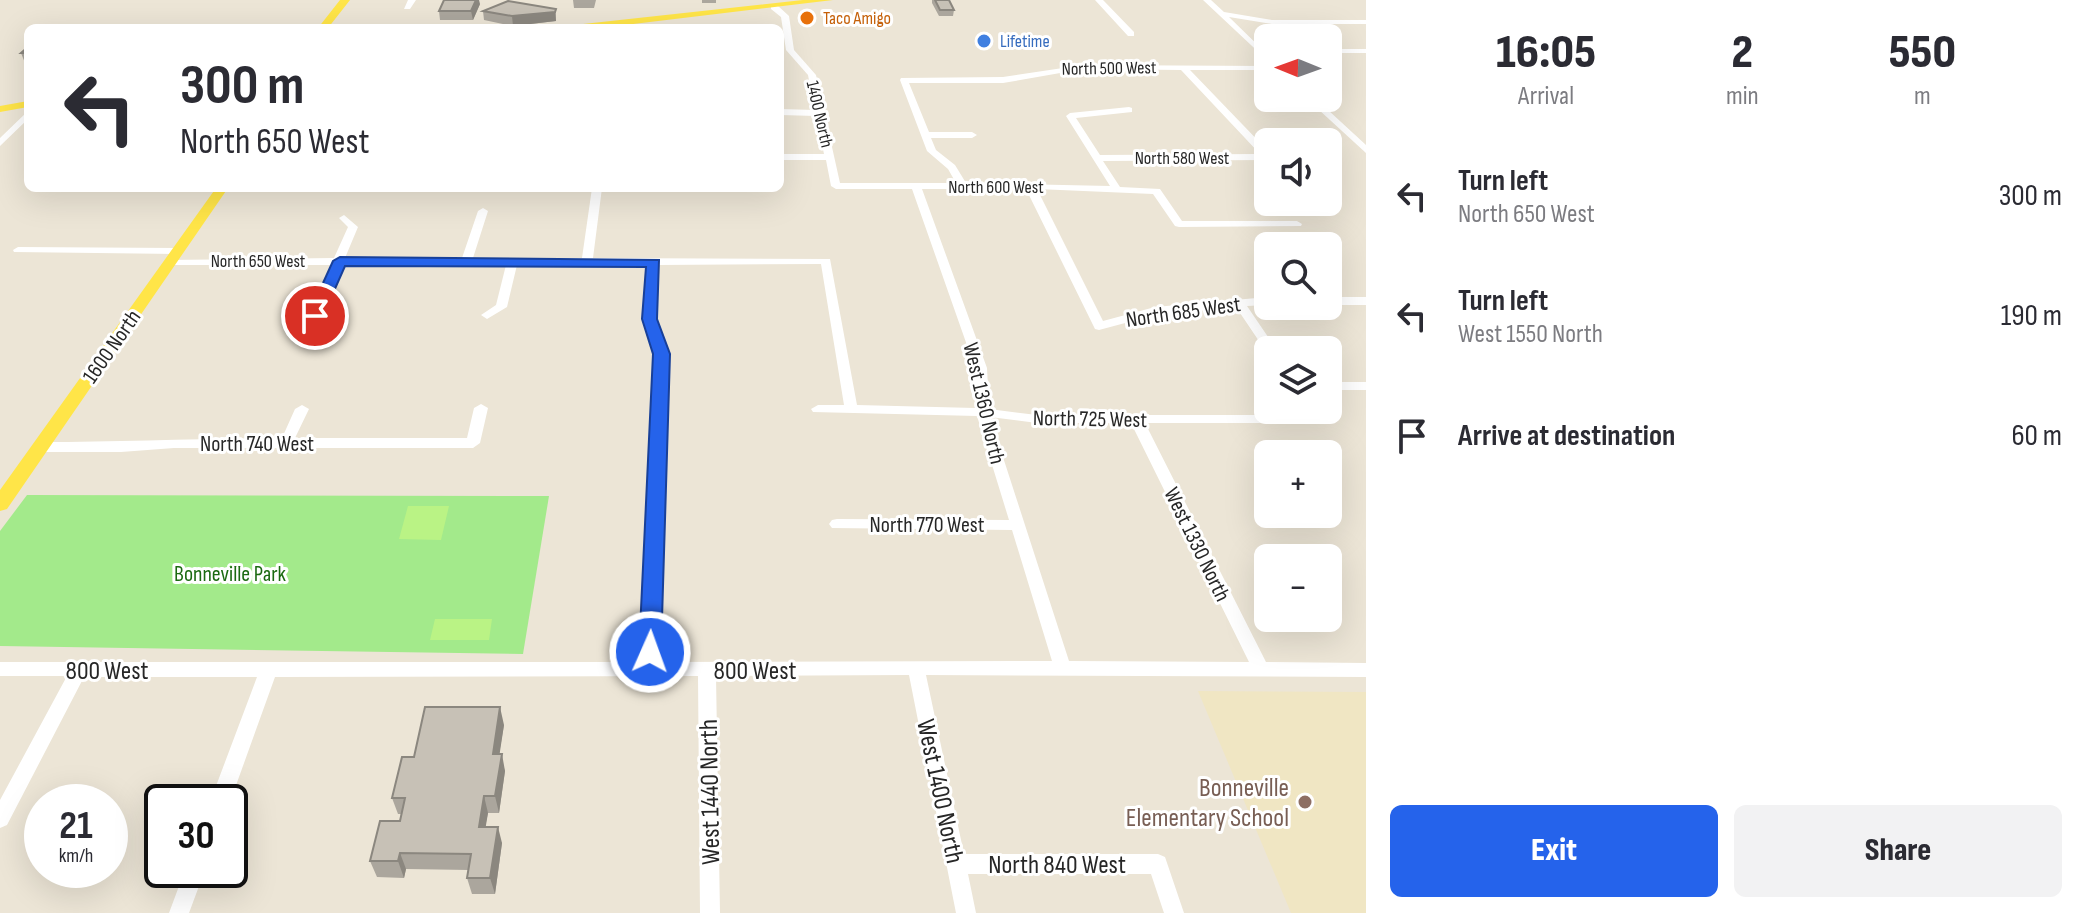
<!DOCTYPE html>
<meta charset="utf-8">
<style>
body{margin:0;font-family:"Sofia Sans Condensed",sans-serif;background:#f2f2f3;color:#2b2b33;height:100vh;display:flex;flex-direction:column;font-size:30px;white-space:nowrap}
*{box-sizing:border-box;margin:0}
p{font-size:26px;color:#7c7c81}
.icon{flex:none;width:44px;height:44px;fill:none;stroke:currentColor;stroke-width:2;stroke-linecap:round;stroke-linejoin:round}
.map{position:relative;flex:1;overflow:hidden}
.details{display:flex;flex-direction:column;background:#fff;width:720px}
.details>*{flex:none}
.top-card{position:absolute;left:24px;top:24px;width:760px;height:168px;border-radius:12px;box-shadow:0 8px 32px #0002;background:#fff;color:#2b2b33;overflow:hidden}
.needle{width:52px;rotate:271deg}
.controls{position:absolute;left:1254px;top:24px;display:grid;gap:16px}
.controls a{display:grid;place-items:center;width:88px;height:88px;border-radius:12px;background:#fff;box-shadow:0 8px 32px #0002;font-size:40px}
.speed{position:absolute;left:24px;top:784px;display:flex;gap:16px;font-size:40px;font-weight:700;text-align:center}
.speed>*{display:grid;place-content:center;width:104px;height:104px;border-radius:50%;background:#fff;box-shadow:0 8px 32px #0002;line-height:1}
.speed small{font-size:20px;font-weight:400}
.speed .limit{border:4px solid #111;border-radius:12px;background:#fff;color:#111}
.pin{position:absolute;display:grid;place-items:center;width:68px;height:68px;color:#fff;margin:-34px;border:4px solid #fff;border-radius:50%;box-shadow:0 2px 8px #0007}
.me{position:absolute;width:88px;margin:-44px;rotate:2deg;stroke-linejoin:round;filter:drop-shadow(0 0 6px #0008)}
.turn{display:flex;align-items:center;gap:28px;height:168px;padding:0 24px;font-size:36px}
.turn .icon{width:104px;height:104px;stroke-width:2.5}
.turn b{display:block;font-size:56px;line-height:68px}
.eta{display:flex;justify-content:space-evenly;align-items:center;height:136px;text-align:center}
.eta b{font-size:48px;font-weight:800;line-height:56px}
.action{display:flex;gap:16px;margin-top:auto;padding:16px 24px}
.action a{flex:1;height:92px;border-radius:12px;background:#2563eb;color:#fff;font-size:32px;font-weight:800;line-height:92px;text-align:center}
.action a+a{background:#f2f2f3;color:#2b2b33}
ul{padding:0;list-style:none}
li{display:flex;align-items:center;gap:24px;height:120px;padding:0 24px}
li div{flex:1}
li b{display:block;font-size:30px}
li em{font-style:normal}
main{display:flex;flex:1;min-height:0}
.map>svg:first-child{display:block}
.education{fill:#f0e6c3}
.green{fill:#a3ea8b}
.pitch{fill:#baf385}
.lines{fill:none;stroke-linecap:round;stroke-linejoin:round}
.minor{fill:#fff;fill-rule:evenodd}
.major{fill:#ffe548;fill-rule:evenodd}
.wall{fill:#aba69d}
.shaded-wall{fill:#8b877f}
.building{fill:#c7c1b6;stroke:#8b877f;stroke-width:2}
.route{fill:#2563eb;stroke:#184099;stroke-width:2}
.food-dot{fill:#e8710a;stroke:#fff;stroke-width:3}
.shop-dot{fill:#3f7fe0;stroke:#fff;stroke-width:3}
.education-dot{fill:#8d6e63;stroke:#fff;stroke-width:3}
.labels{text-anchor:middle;stroke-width:6;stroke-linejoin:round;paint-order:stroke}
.far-food-label{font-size:18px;fill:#c56008;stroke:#fff;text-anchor:start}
.far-shop-label{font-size:18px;fill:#366cbe;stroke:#fff;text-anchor:start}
.far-street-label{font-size:18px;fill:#272727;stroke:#fff}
.street-label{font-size:22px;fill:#272727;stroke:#fff}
.park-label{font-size:22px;fill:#1b6a11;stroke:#fff}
.near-street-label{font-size:26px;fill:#272727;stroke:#fff}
.near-education-label{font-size:26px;fill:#785e54;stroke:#fff;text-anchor:end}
</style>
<main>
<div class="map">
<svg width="1366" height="913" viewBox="0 0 1366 913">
<rect width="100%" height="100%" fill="#ece5d6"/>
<path class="education" d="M1198,691l168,1v221h-75z"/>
<path class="green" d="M27,495l522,1 -26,158 -523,-8v-115z"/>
<path class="pitch" d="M408,506h41l-8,34 -42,-1z
M435,619h57l-3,21h-59z"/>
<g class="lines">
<path class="minor" d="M408,0h8l-6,9h-6z
M1095,0h8l31,32v4h-6z
M1203,0h8l13,12 48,8h94v4h-94l-43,-7 39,38v6z
M771,5h6l12,11 5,34 22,25 24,108h116l-8,-14 -21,-18 -27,-71 1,-2 102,-1 80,-12 185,1v4h-78l78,81v9l-165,1 17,26 40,2 22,32h115l5,3 -1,2 -122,1 -4,-1 -22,-32 -116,-5 66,132 52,-14 113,-10v8l-21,1 30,44h-9l-1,3 -31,-46 -81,8 -56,15 -4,-1 -69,-140h-104l65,179 2,41 48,6h260l7,-5h14l2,3 -2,3 -19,7h-154l121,239 100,1v14l-440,-2 38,179h194l7,3 19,56h-20l-13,-39h-183l8,39h-20l-47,-238 -193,1 4,237h-20l-2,-237 -423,1 -45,125h-20l47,-125h-173l-77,148 -7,3v-28l67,-124h-67v-14h642l14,-308 -12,-35 3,-54h-130l-10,42 -20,12 -6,-4 15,-10 10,-40h-164l-21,51 -6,4 -6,-4 22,-51h-161l-6,-3 2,-2 168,-2 14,-31 -9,-9 5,-3 14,12 -13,31h117l16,-47 5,-3 5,3 -15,47h109l10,-70h10l-9,70 237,1 27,146 118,3v-40l-63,-179h-76l-5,-3 -5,-26h-46v-6h44l-8,-38 -36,-1v-6l35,1 -7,-35 -22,-25 -5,-33 -10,-8zM1083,69l98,1 79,84 -160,1 -24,-37 56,-6v-4l-3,-1 -59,6 -4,3 44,70 -144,-3 -11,-18 -19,-15 -5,-12h41l5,-3 -5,-3h-43l-20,-49h94zM821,264l23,141h-26l-7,4 2,3 164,4 32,104 -172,-1 -5,1 -3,4 3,4 180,2 40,131 -393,1 9,-308 -12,-35 2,-54zM990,417l47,6h94l118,239 -180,-1z
M1328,49h38v4h-38z
M1306,98h9l51,47v8z
M28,111v8l-28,27v-8z
M18,247l160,1 5,3 -5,3 -164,-2 -1,-2z
M1328,297h38v8h-38z
M1328,382h38v8h-38z
M481,404l7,4 -8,35 -7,5h-299l-53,4h-80l-7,-5 7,-5c80,0 160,-4 241,-4l13,-29 7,-4 7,4 -14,29h172l7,-30z
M185,870h20l-16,43h-20z"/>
<path class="major" d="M340,0h10l-22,28h-10z
M803,0h30l-233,28h-31l5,-3z
M28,101v6l-28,5v-6z
M216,188h12l-221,321 -7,2v-21z"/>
</g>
<path class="wall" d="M573,0h23l-2,8h-20z
M702,0h14v3h-14z
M932,0h17l5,10 -1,6h-14l-7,-13z
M480,4l-7,16h-33l-1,-9z
M556,9v12l-43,5 -29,-6 -1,-9z
M28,47v16h-3l-4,-10z
M504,725l-5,29 6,17 -6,42h-11l-3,14 17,16 -7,51h-23l-5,-16 2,-8 -63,-1 -2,9 -27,-1 -7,-16 30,-40 2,-7h-4l-6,-16 22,-41z"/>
<path class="shaded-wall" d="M476,0h3l1,4 -7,16 -2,-9z
M555,12l1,9 -43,5 -1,-10z
M500,707l4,18 -7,46 -4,-17z
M502,754l3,17 -6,42 -4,-17z
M484,796l4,17 -5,30 -4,-16z
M498,827l4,16 -7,51 -5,-16z
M400,853l6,16 -2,9 -6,-17z"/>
<path class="building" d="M444,0h32l-5,11h-32z
M935,0h14l5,10h-14z
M508,1l48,8 -1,3 -43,4 -29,-5z
M28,47v6h-7z
M425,707h75l-7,47h9l-7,42h-11l-5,31h19l-8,51h-23l4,-24 -71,-1 -2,8h-28l10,-40h20l5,-23h-13l10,-41h12z"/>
<path class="route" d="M340,257l319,3 -2,59 13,35 -9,298 -3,6 -8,3 -8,-3 -3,-6 14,-298 -11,-35 4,-52 -301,-1 -22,50 -8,4 -5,-1 -2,-3 25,-55z"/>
<circle class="food-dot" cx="807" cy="18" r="8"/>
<circle class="shop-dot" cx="984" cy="41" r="8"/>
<circle class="education-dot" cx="1305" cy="802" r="8"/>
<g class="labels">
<g class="far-food-label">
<text x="823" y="24">Taco Amigo</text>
</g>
<g class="far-shop-label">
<text x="1000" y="47">Lifetime</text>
</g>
<g class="far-street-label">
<text transform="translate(1109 68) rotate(-1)" y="6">North 500 West</text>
<text transform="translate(820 114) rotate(77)" y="6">1400 North</text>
<text x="1182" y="164">North 580 West</text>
<text x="996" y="193">North 600 West</text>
<text x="258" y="267">North 650 West</text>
</g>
<g class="street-label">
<text transform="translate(1183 311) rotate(-8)" y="8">North 685 West</text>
<text transform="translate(111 346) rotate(-55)" y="8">1600 North</text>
<text transform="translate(985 403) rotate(77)" y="8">West 1360 North</text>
<text transform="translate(1090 418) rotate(1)" y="8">North 725 West</text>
<text x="257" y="451">North 740 West</text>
<text x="927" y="532">North 770 West</text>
<text transform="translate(1198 544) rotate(64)" y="8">West 1330 North</text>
</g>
<g class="park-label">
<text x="230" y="581">Bonneville Park</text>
</g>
<g class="near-street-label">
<text x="107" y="679">800 West</text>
<text x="755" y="679">800 West</text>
<text transform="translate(941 791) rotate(78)" y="9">West 1400 North</text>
<text transform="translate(709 792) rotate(-91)" y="9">West 1440 North</text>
<text x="1057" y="873">North 840 West</text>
</g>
<g class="near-education-label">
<text x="1289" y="796">Bonneville<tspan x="1289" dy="30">Elementary School</tspan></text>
</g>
</g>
</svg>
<div class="controls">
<a><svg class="needle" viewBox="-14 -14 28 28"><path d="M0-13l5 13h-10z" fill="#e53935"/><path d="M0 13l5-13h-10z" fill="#7c7c81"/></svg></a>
<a><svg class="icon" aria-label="sound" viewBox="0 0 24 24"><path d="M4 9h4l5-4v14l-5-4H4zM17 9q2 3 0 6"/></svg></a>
<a><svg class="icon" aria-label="search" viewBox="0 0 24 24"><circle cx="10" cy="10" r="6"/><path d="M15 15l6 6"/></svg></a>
<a><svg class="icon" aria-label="layers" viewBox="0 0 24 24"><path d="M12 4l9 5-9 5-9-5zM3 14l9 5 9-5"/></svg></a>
<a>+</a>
<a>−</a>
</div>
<div class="speed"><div>21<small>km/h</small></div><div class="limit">30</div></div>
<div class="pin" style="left:315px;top:316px;background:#d93025"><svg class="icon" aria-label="arrive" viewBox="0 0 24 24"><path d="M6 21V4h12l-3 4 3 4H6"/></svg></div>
<svg class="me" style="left:650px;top:652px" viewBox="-20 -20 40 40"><circle r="17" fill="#2563eb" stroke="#fff" stroke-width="3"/><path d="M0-11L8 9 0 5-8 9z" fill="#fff"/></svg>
<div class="top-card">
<div class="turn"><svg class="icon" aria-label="left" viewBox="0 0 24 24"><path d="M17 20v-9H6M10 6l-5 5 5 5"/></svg><div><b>300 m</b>North 650 West</div></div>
</div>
</div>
<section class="details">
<div class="eta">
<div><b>16:05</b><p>Arrival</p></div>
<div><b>2</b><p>min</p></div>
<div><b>550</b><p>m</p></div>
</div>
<ul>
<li><svg class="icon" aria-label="left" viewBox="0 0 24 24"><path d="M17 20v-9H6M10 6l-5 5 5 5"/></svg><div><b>Turn left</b><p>North 650 West</p></div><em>300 m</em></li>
<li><svg class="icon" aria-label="left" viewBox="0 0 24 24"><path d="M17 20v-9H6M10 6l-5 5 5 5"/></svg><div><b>Turn left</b><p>West 1550 North</p></div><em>190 m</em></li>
<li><svg class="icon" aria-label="arrive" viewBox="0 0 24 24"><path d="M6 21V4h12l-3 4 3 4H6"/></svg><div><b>Arrive at destination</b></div><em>60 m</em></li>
</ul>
<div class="action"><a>Exit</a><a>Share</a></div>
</section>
</main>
